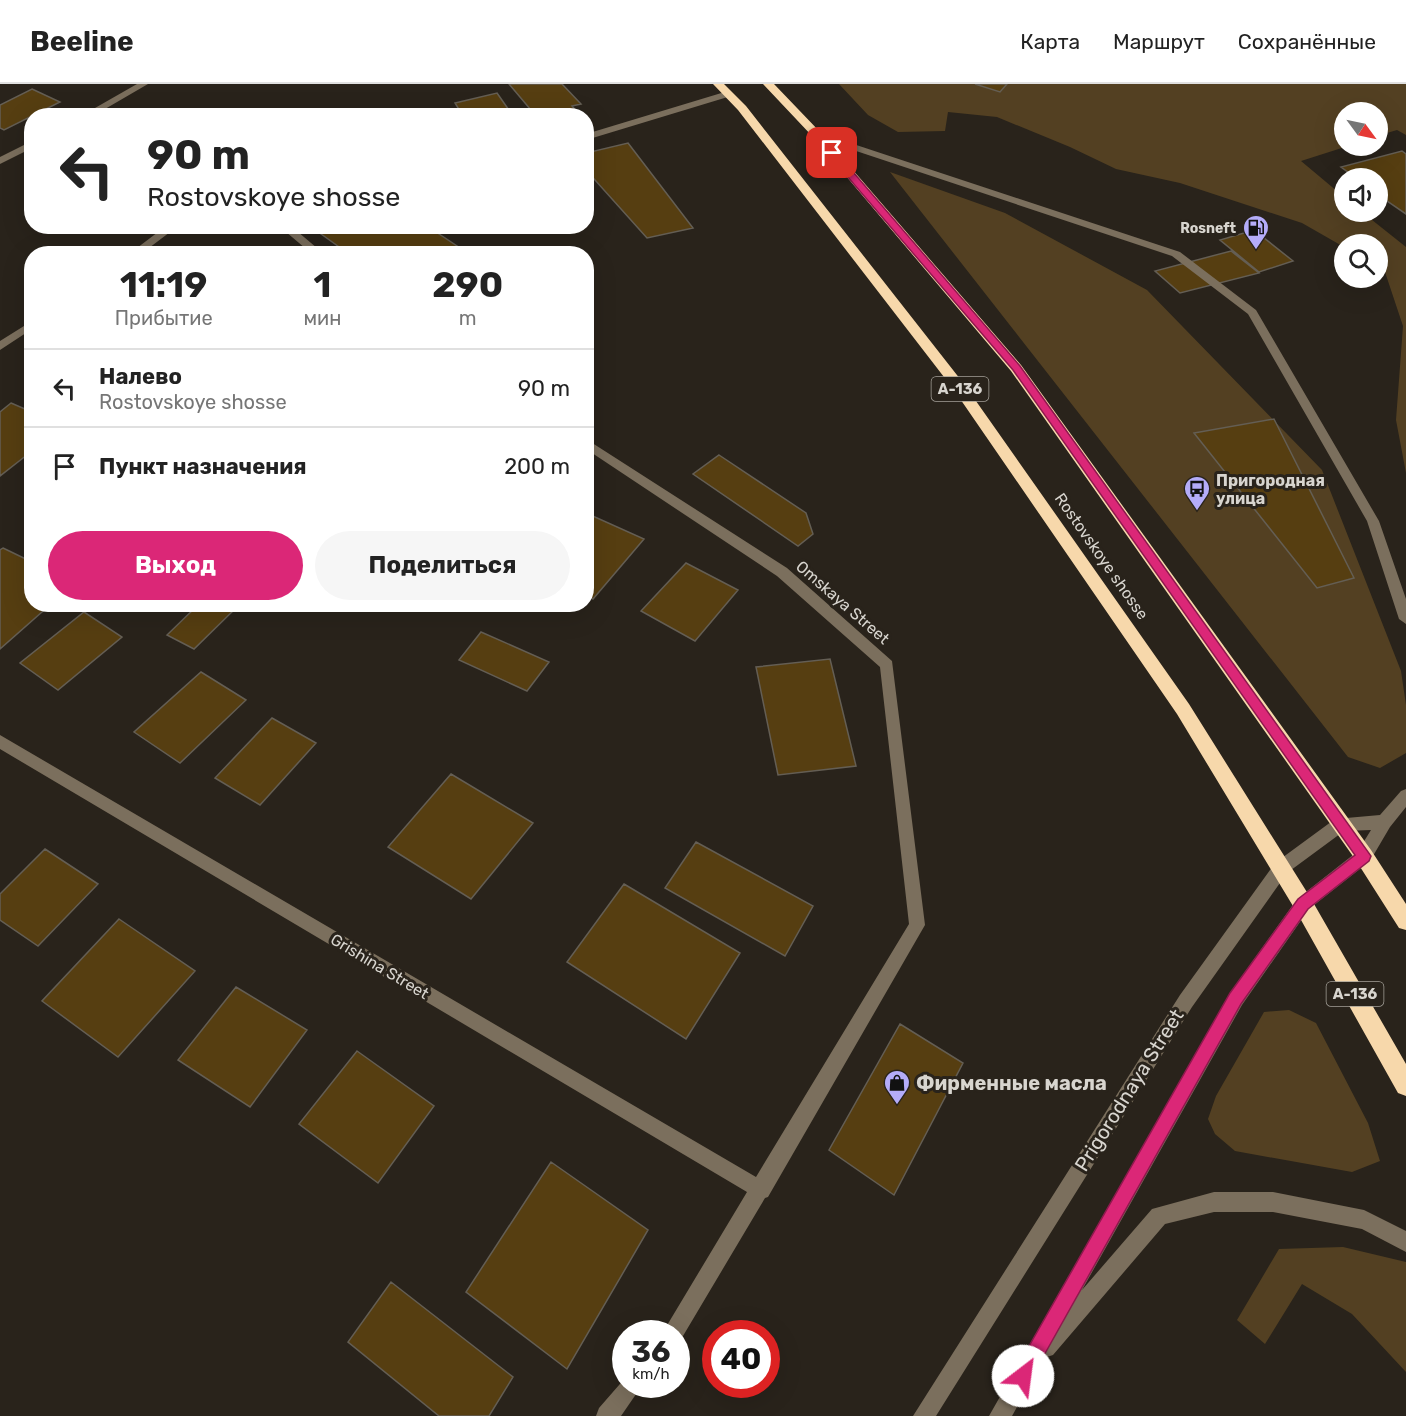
<!DOCTYPE html>
<html lang="ru">
<meta charset="utf-8">
<style>
body{margin:0;font-family:Rubik,sans-serif;background:#f6f6f6;color:#222;height:100vh;display:flex;flex-direction:column;font-size:22px;white-space:nowrap}
*{box-sizing:border-box;margin:0}
p{font-size:20px;color:#767676}
.icon{flex:none;width:33px;height:33px;fill:none;stroke:currentColor;stroke-width:2;stroke-linecap:round;stroke-linejoin:round}
.map{position:relative;flex:1;overflow:hidden}
.sheet{position:absolute;left:24px;top:162px;width:570px;height:366px;display:flex;flex-direction:column;background:#fff;border-radius:24px;box-shadow:0 6px 24px #0002}
.sheet>*{flex:none}
.banner{position:absolute;left:24px;top:24px;width:570px;height:126px;border-radius:24px;box-shadow:0 6px 24px #0002;background:#fff;color:#222;overflow:hidden}
.needle{width:39px;rotate:123deg}
.controls{position:absolute;left:1334px;top:18px;display:grid;gap:12px}
.controls a{display:grid;place-items:center;width:54px;height:54px;border-radius:50%;background:#fff;box-shadow:0 6px 24px #0002;font-size:30px}
.speed{position:absolute;left:612px;top:1236px;display:flex;gap:12px;font-size:30px;font-weight:700;text-align:center}
.speed>*{display:grid;place-content:center;width:78px;height:78px;border-radius:50%;background:#fff;box-shadow:0 6px 24px #0002;line-height:1}
.speed small{font-size:15px;font-weight:400}
.speed .limit{border:9px solid #d22;background:#fff;color:#111}
.pin{position:absolute;display:grid;place-items:center;width:51px;height:51px;color:#fff;margin:-26px;border-radius:12px;box-shadow:0 3px 9px #0006}
.me{position:absolute;width:66px;margin:-33px;rotate:30deg;stroke-linejoin:round;filter:drop-shadow(0 0 4px #0008)}
.turn{display:flex;align-items:center;gap:21px;height:126px;padding:0 24px;font-size:27px}
.turn .icon{width:78px;height:78px;stroke-width:2.5}
.turn b{display:block;font-size:42px;line-height:51px}
.eta{display:flex;justify-content:space-evenly;align-items:center;height:102px;text-align:center}
.eta b{font-size:36px;font-weight:700;line-height:42px}
.primary-button{display:flex;gap:12px;margin-top:auto;padding:12px 24px}
.primary-button a{flex:1;height:69px;border-radius:36px;background:#db2777;color:#fff;font-size:24px;font-weight:700;line-height:69px;text-align:center}
.primary-button a+a{background:#f6f6f6;color:#222}
ul{padding:0;list-style:none}
li{display:flex;align-items:center;gap:18px;height:78px;padding:0 24px;border-top:2px solid #e0e0e0}
li div{flex:1}
li b{display:block;font-size:22px}
li em{font-style:normal}
header{display:flex;align-items:center;gap:36px;box-sizing:border-box;height:84px;padding:0 30px;background:#fff;border-bottom:2px solid #e0e0e0}
header strong{font-size:28px}
nav{display:flex;gap:33px;margin-inline-start:auto;font-size:21px}
.map>svg:first-child{display:block}
.green{fill:#534022}
.building{fill:#563e11;stroke:#645e54;stroke-width:1.5}
.lines{fill:none;stroke-linecap:round;stroke-linejoin:round}
.minor{fill:#7b6f5d;fill-rule:evenodd}
.highway{fill:#f7d8ab;fill-rule:evenodd}
.route{fill:#db2777;stroke:#8e194d;stroke-width:1.5}
.labels{text-anchor:middle;stroke-width:6;stroke-linejoin:round;paint-order:stroke}
.far-poi-label{font-size:14px;font-weight:bold;fill:#d8d5cf;stroke:#29231b;text-anchor:end}
.shield{fill:#29231b;stroke:#a4a099;stroke-width:1.5}
.shield-label{font-size:15px;font-weight:bold;fill:#d8d5cf}
.poi-label{font-size:16px;font-weight:bold;fill:#d8d5cf;stroke:#29231b;text-anchor:start}
.street-label{font-size:16px;fill:#d8d5cf;stroke:#29231b}
.near-poi-label{font-size:20px;font-weight:bold;fill:#d8d5cf;stroke:#29231b;text-anchor:start}
.near-street-label{font-size:20px;fill:#d8d5cf;stroke:#29231b}
</style>
<header>
<strong>Beeline</strong>
<nav><a>Карта</a><a>Маршрут</a><a>Сохранённые</a></nav>
</header>
<div class="map">
<svg width="1406" height="1332" viewBox="0 0 1406 1332">
<rect width="100%" height="100%" fill="#29231b"/>
<path class="green" d="M839,0h567v51l-9,-5 -20,6v-24h-33v34h4l-47,15 43,36v15h18l44,35v226l-10,-53 7,-94 -19,-57 -7,-4v-21h-33v3l-42,-24 -122,-40 -64,-14 -46,-22 -73,-30 -49,-5 -3,19 -47,1 -30,-17z
M890,88l115,41 142,77 175,180 79,201 5,34v48l-26,15 -32,-11z
M1289,926l27,13 52,100 12,38 -28,11 -117,-21 -20,-17 -7,-15 8,-23 48,-84z
M1343,1163l63,15v110l-54,-58 -50,-30 -37,60 -28,-24 42,-71z"/>
<path class="building" d="M509,0h53l19,20 -9,2 8,10h-44z
M975,0h32l-7,8z
M32,5l28,13 -56,28 -4,-2v-23z
M497,9l16,23h-50l-8,-13z
M628,59l65,85 -46,10 -61,-68v-17z
M1402,67l4,3v60l-29,-20v-16h-21l-15,-11z
M310,142h117l42,28h-120z
M1254,146l39,31 -34,11 -39,-32z
M1231,167l28,22 -79,20 -25,-22z
M11,319l21,9v39l-32,25v-64z
M1274,335l80,159 -37,10 -123,-155z
M719,371l87,58 7,21 -15,12 -105,-72z
M586,429l58,26 -51,60 -7,-3z
M3,464l29,14v42h19l-51,45v-99z
M686,479l52,27 -43,51 -54,-30z
M199,520h41l-46,45 -27,-14z
M84,528l38,25 -64,53 -38,-27z
M481,548l68,30 -22,29 -68,-31z
M830,575l26,107 -78,9 -22,-108z
M201,588l45,28 -66,63 -46,-31z
M272,634l44,25 -56,62 -45,-27z
M451,690l82,49 -62,76 -83,-52z
M696,758l117,64 -28,50 -120,-68z
M45,765l53,35 -60,62 -38,-26v-26z
M624,800l116,69 -54,86 -119,-77z
M119,835l76,52 -77,86 -76,-56z
M236,903l71,43 -57,77 -72,-47z
M900,940l63,39 -69,132 -65,-45z
M357,967l77,55 -56,77 -79,-59z
M551,1078l97,68 -81,139 -101,-77z
M391,1198l122,95 -24,39h-50l-91,-74z"/>
<g class="lines">
<path class="minor" d="M137,0h11l-55,32h-12z
M728,7l4,3 -1,2 -145,44v-6z
M814,49h6l360,119 76,58 123,211 27,78v25l-7,-5 -32,-98 -119,-207 -76,-58 -358,-119z
M32,57v7l-32,16v-7z
M166,142h12l-37,28h-12z
M279,142h12l33,28h-12z
M32,237v8l-32,21v-9z
M586,355l201,129 105,93 33,264 -157,272 -3,1 -85,143 -4,2v-9h-13l3,-7 81,-135 -747,-443v-14l756,442 153,-253 -29,-257 -103,-91 -191,-127z
M1406,705v18l-16,20 -20,34 -61,48 -67,96 -160,285 70,-81 62,-17h59l91,18 42,21v21l-44,-23 -89,-17h-59l-49,12 -112,131 -9,3 -32,58h-23l241,-423 67,-94 61,-48 13,-21 -27,1 -57,42 -95,134 -256,409h-23l267,-421 95,-132 60,-44 45,-4 21,-24z
M626,1293v7h17l-22,32h-25l3,-8z"/>
<path class="highway" d="M713,0h11l22,22 218,278 225,320 121,193 96,167v32l-8,-3 -102,-182 -119,-197 -223,-324 -216,-280z
M763,0h11l47,49 200,232 350,485 35,54v26l-7,-2 -42,-66 -346,-491 -198,-234z"/>
</g>
<path class="route" d="M829,67h6l185,215 351,490 -2,5 -61,48 -67,95 -212,378 -6,3 -7,-3 -3,-6 3,-7 214,-376 68,-94 57,-44 -342,-485 -184,-215z"/>
<defs>
<symbol id="fuel-pin" viewBox="-11 -11 22 30"><path d="M0 17L-7.5 6A9.5 9.5 0 1 1 7.5 6Z" fill="#b4acf9" stroke="#29231b"/><path d="M-5.5-6h7V0h2V4h1.3V-2.5L3-4.5l.8-.8L6-3V5H2.5V1h-1V6h-7ZM-4.2-4.7v3.2H.2V-4.7Z" fill="#111"/></symbol>
<symbol id="bus-pin" viewBox="-11 -11 22 30"><path d="M0 17L-7.5 6A9.5 9.5 0 1 1 7.5 6Z" fill="#b4acf9" stroke="#29231b"/><path d="M-5-6H5V4H4V6H2V4H-2V6H-4V4H-5ZM-3.5-4V0h7V-4ZM-3.5 1.2v1.5H-2V1.2ZM2 1.2v1.5H3.5V1.2Z" fill="#111"/></symbol>
<symbol id="shop-pin" viewBox="-11 -11 22 30"><path d="M0 17L-7.5 6A9.5 9.5 0 1 1 7.5 6Z" fill="#b4acf9" stroke="#29231b"/><path d="M-5-2.5h2.3a2.7 3.5 0 0 1 5.4 0H5L5.5 6h-11ZM-1.5-2.5h3a1.5 2.3 0 0 0-3 0Z" fill="#111"/></symbol>
</defs>
<g fill-rule="evenodd">
<use href="#fuel-pin" x="1241" y="129" width="30" height="40"/>
<use href="#bus-pin" x="1182" y="390" width="30" height="40"/>
<use href="#shop-pin" x="882" y="984" width="30" height="40"/>
</g>
<g class="labels">
<g class="far-poi-label">
<text x="1236" y="149">Rosneft</text>
</g>
<g class="shield">
<rect x="931.5" y="293" width="57" height="24" rx="4.5"/>
<rect x="1326.5" y="898" width="57" height="24" rx="4.5"/>
</g>
<g class="shield-label">
<text x="960" y="310">А-136</text>
<text x="1355" y="915">А-136</text>
</g>
<g class="poi-label">
<text x="1216" y="402">Пригородная<tspan x="1216" dy="18">улица</tspan></text>
</g>
<g class="street-label">
<text transform="translate(1102 472) rotate(55)" y="6">Rostovskoye shosse</text>
<text transform="translate(843 518) rotate(41)" y="6">Omskaya Street</text>
<text transform="translate(380 882) rotate(31)" y="6">Grishina Street</text>
</g>
<g class="near-poi-label">
<text x="916" y="1006">Фирменные масла</text>
</g>
<g class="near-street-label">
<text transform="translate(1129 1006) rotate(-58)" y="7">Prigorodnaya Street</text>
</g>
</g>
</svg>
<div class="controls">
<a><svg class="needle" viewBox="-14 -14 28 28"><path d="M0-13l5 13h-10z" fill="#e53935"/><path d="M0 13l5-13h-10z" fill="#767676"/></svg></a>
<a><svg class="icon" aria-label="sound" viewBox="0 0 24 24"><path d="M4 9h4l5-4v14l-5-4H4zM17 9q2 3 0 6"/></svg></a>
<a><svg class="icon" aria-label="search" viewBox="0 0 24 24"><circle cx="10" cy="10" r="6"/><path d="M15 15l6 6"/></svg></a>
</div>
<div class="speed"><div>36<small>km/h</small></div><div class="limit">40</div></div>
<div class="pin" style="left:832px;top:69px;background:#d93025"><svg class="icon" aria-label="arrive" viewBox="0 0 24 24"><path d="M6 21V4h12l-3 4 3 4H6"/></svg></div>
<svg class="me" style="left:1023px;top:1292px" viewBox="-20 -20 40 40"><circle r="19" fill="#fff"/><path d="M0-13L10 11 0 6-10 11z" fill="#db2777"/></svg>
<div class="banner">
<div class="turn"><svg class="icon" aria-label="left" viewBox="0 0 24 24"><path d="M17 20v-9H6M10 6l-5 5 5 5"/></svg><div><b>90 m</b>Rostovskoye shosse</div></div>
</div>
<section class="sheet">
<div class="eta">
<div><b>11:19</b><p>Прибытие</p></div>
<div><b>1</b><p>мин</p></div>
<div><b>290</b><p>m</p></div>
</div>
<ul>
<li><svg class="icon" aria-label="left" viewBox="0 0 24 24"><path d="M17 20v-9H6M10 6l-5 5 5 5"/></svg><div><b>Налево</b><p>Rostovskoye shosse</p></div><em>90 m</em></li>
<li><svg class="icon" aria-label="arrive" viewBox="0 0 24 24"><path d="M6 21V4h12l-3 4 3 4H6"/></svg><div><b>Пункт назначения</b></div><em>200 m</em></li>
</ul>
<div class="primary-button"><a>Выход</a><a>Поделиться</a></div>
</section>
</div>
